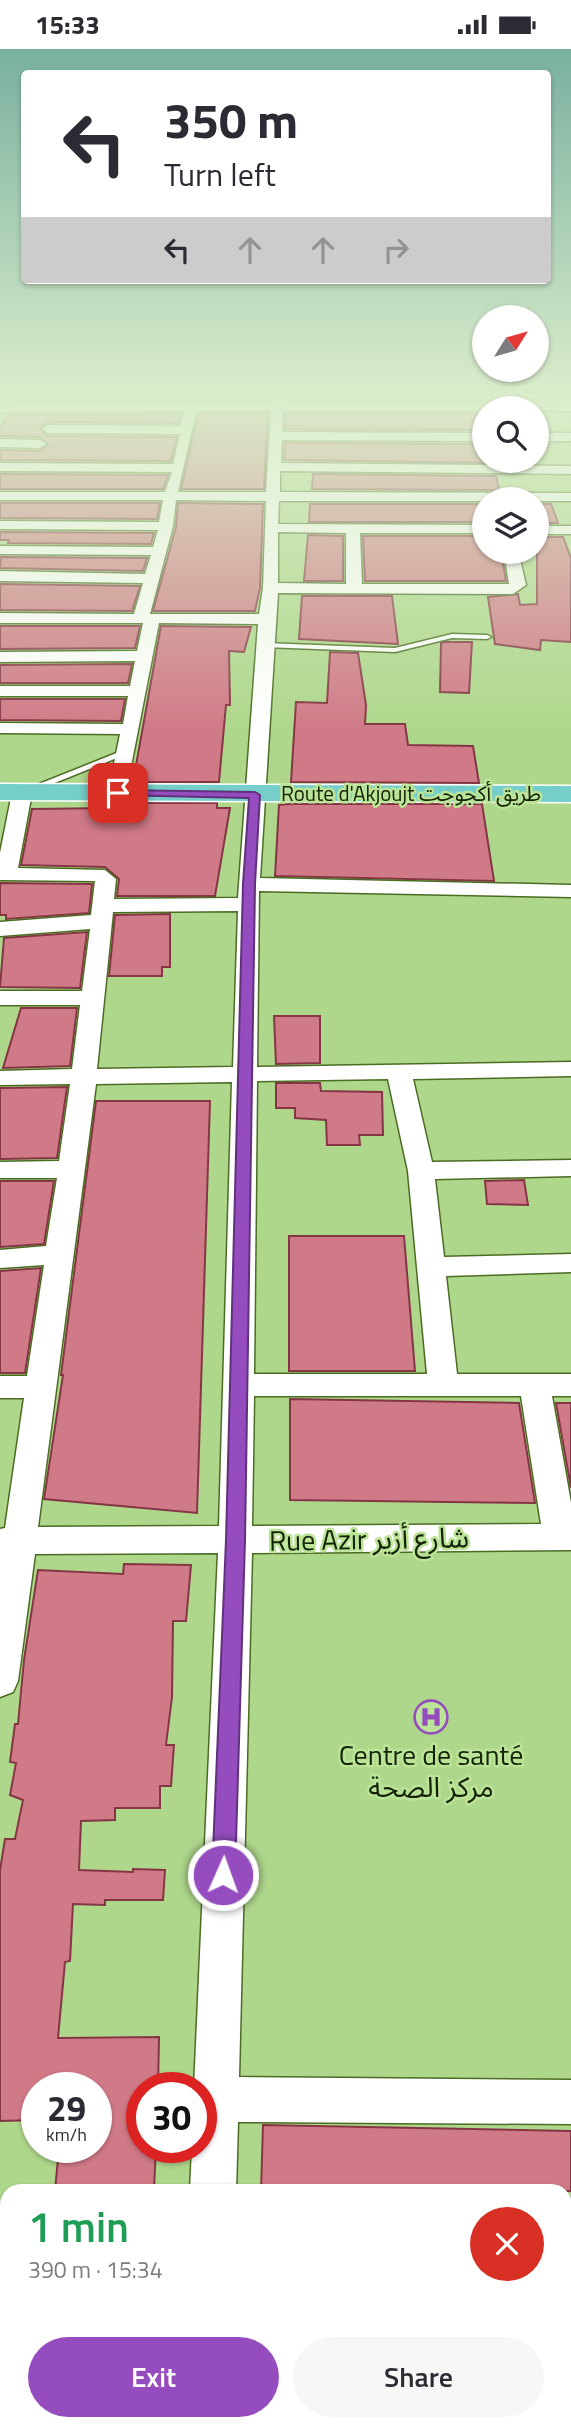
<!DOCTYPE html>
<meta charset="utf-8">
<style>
body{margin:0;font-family:"Titillium Web","Noto Sans Arabic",sans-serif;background:#f7f7f7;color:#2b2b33;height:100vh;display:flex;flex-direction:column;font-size:26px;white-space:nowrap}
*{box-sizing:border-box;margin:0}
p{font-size:23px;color:#7c7c81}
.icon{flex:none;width:38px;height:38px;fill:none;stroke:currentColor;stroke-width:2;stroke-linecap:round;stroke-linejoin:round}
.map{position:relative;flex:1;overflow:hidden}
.panel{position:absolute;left:0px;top:2135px;width:572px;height:247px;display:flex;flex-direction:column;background:#fff;border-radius:21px 21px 0 0;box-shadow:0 2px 5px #0004}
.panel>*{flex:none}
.top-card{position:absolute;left:21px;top:21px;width:530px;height:214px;border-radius:7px;box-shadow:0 2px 5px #0004;background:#fff;color:#2b2b33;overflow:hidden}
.needle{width:46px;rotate:53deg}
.tools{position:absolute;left:472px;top:256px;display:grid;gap:14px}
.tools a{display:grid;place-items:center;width:77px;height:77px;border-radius:50%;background:#fff;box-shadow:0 2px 5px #0004;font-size:35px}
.speed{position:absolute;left:21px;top:2023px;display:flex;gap:14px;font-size:35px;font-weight:700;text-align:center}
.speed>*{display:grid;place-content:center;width:91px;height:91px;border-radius:50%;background:#fff;box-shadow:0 2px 5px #0004;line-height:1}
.speed small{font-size:18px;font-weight:400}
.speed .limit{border:10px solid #d22;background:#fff;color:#111}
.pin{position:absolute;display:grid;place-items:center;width:60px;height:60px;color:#fff;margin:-30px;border-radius:14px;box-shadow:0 4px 10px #0006}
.me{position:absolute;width:77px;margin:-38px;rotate:2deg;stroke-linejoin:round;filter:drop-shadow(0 0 5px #0008)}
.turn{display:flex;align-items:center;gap:24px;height:147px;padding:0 28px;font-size:32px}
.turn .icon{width:91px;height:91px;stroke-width:2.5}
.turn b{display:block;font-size:49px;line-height:60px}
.lanes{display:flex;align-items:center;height:66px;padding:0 28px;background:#0003;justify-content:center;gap:35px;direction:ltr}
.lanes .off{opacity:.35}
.round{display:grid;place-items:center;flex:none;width:74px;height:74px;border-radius:37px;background:#f7f7f7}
.overview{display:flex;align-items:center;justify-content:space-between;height:119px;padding:0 28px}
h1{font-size:42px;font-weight:600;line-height:52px;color:#1e9e55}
.cta{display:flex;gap:14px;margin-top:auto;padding:14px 28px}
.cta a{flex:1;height:80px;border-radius:42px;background:#954cbf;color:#fff;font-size:28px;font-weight:600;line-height:80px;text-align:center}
.cta a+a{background:#f7f7f7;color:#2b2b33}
.status{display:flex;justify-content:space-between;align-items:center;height:49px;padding:0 35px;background:#fff;direction:ltr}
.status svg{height:19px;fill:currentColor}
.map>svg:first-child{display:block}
.building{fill:#d17a87;stroke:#853645;stroke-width:2}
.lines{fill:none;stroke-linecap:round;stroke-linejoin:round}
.service-casing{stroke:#4a6c23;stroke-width:3}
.minor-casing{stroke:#4a6c23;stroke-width:3}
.tertiary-casing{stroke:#4a6c23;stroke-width:3}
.trunk-casing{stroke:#fff;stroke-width:3}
.service{fill:#fff;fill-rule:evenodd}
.minor{fill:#fff;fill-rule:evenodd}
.tertiary{fill:#fff;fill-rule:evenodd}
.trunk{fill:#76ceca;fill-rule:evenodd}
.route{fill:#954cbf;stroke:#61317c;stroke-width:2}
.labels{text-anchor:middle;stroke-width:5;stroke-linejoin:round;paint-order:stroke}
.far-street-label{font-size:21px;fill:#142305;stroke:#bce498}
.near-street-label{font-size:28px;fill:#142305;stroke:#bce498}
.near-poi-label{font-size:28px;fill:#142305;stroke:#bce498}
</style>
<div class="status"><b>15:33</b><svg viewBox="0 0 49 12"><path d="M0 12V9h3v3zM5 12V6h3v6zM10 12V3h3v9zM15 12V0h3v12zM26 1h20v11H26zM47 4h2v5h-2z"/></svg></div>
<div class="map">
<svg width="571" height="2381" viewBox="0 0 571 2381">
<rect width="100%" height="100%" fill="#afd78c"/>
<path class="building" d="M19,348h238l12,4h-253z
M303,348h117v3l62,1h-195l15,-1z
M181,365l-2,9 -131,-1 -8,6 8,8 129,1 -6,24 -171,-1v-10l40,1 8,-6 -8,-8 -40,-1v-6l8,-15z
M198,365h70l-4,75h-83z
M285,365h200v16l-200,-1z
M285,394l200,1v16l9,3 -210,-3z
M0,425l168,1 -5,14h-163z
M313,425l183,2 3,14 -187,-1z
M0,454h160l-3,16 -157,-1z
M178,454l85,1 -3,84 -5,23h-102l23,-84z
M310,455h175v18h-176z
M537,455h14l7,19h-21z
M0,483l154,1 -3,11 -143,-1 1,-3h-9z
M308,486l35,1v45h-39z
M363,487h122v15h16l5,30h-141z
M537,488h26l8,21v84l-30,-2 -1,10 -45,-6 -7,-47 30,-3 2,11 17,-1z
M1,508l146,1 -4,13 -143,-3z
M0,535l140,2 -8,25 -132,-1z
M302,547h90l6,48 -99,-5z
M0,577h140l-5,22 -135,1z
M161,577l90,1 -7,25 -15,-1 1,54h-4l-7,77h-86z
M445,593h27l-3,51 -29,-1 1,-49z
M330,603l28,1 8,52 -1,19h40l3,21 65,1 6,37 -188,-1 5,-80 31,1z
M132,615l-4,19h-128v-18z
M0,650h125l-4,22 -121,-1z
M131,754h86v5h13l-15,88h-98l2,-17 -14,-12 -84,-2 11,-56 80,-1 18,-1z
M290,755h192l12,77 -219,-5 4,-71z
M0,834l92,1 -3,29 -83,6v-4h-6z
M170,865v53h-8v9h-53l6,-61z
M87,883l-7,56 -80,-1 4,-49z
M21,959h56l-7,58 -67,2z
M274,967h46v47l-44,1z
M276,1034h44l1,8 61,1 1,43h-24l1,10h-33l-1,-25 -31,-2v-10h-19z
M67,1038l-10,71 -57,1v-71z
M96,1052h114l-13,412 -153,-14 19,-124h-2z
M524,1131l4,25 -41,-1 -2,-23z
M0,1132h54l-10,63 -44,3z
M289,1187h115l11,135h-126z
M41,1219l-16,105h-25v-102z
M290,1350l229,4 16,100 -245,-3z
M556,1354h15v85z
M124,1515l67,1 -5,56h-13l-1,76 -6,48h8l-3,41h-11v22h-45v12l-34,1 -2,49 54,2v-3l32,1 -2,30h-58v5l-32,-1 -3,57 -5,1 -7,76 101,-1 -1,51h-16v59h14l-2,42 -99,2 4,-44h37v-59h-59v32l-37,1v-251l5,-31h10l8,-39 -13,-5 6,-32 -6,-1 5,-38h3l6,-64 14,-90 85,4z
M263,2076l308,6v60h-310z"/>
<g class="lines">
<defs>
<path id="service" d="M452,585l35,1 4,2 -4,2 -35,-1 -57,14 -131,-5 -4,-2 4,-2 131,5z
M124,701l8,2 -105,42 -8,-2z"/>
<path id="minor" d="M272,348h12v7l287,-1v8l-86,-3v3h-202l-1,21 203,1v8l-203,-1 -1,23 290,3v8l-291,-3v21l291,1v8h-292l-1,23 207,1v8h-125l2,51h147l-5,-33h14l8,34 -13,9 -235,-1 -18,285 311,7v12l-312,-6 -2,176 314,-5v14l-158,3 19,83 139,-2v16l-136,3 9,78 127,-3v18l-125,4 11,98h114v22h-19l19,107v47l-319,3 -13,524 332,3v44l-333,-2 -2,69h-46l2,-44h9v-59h-7l24,-535 -183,1 -17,127 -5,11 -13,5v-168l5,-1 19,-130h-24v-22h27l17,-111 -44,3v-18l46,-4 11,-68h-57v-16l59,-1 11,-77 -70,1v-14l72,-2 8,-64h-80v-14h82l8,-62 -90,7v-14l91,-7 4,-34 -95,-1v-27l12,-60 10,-6 10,6 -14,75 87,2 11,9 -2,20 124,-1 20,-274 -99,-1 -34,174 -7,2 -10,-6 12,-59 -120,-1v-10l123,1 5,-28h-128v-10h130l5,-25 -135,1v-10l137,-1 6,-28h-143v-10l134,1 9,-31 -143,-2v-10l145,3 6,-19 -151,-1v-8l153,1 5,-17 -158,-1v-8l159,1 4,-22h-163v-8h165l7,-20 -172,-1v-8l173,1 7,-30 -132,-1 -6,-4 6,-4 133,1 3,-15 -184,1v-8h272zM196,362h75l-5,81h-88zM176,451l90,1 -3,87 -4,26h-109l23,-88zM278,483l68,1v51l-68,-1zM238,862l-5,156 -136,2 16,-157zM388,1030l20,92 19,203h-173l3,-293zM232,1033l-13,444 -181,1 58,-443zM254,1347h267l20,128 -289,2z
M537,384h34v8h-34z
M0,390l40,1 6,4 -6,4 -40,-1z
M537,477h34v8h-34z
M565,2302l6,1v50l-6,-1z
M179,2375h50l1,6h-52z"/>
<path id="tertiary" d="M561,348h10v10l-5,-1z"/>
<path id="trunk" d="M0,735l571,2v16l-571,-2z"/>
</defs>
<use href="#service" class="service-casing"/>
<use href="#minor" class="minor-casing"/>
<use href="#tertiary" class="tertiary-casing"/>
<use href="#trunk" class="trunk-casing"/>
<use href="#service" class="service"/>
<use href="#minor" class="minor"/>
<use href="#tertiary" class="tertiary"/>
<use href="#trunk" class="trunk"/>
</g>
<linearGradient id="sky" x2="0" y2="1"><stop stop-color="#79b09f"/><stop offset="0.51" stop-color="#dbedcb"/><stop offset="1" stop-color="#dbedcb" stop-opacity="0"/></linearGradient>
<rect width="571" height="681" fill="url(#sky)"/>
<path class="route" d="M118,741l137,2 5,3 -5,89 -10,656 -10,335 -3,8 -9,3 -8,-3 -3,-8 14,-335 17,-656 6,-86 -135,-3v-4z"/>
<defs>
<symbol id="hospital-ring" viewBox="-11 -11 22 22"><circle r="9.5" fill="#bce498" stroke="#954cbf" stroke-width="1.5"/><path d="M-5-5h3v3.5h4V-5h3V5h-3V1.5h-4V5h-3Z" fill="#954cbf"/></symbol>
</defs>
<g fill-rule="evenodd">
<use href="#hospital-ring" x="412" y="1649" width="38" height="38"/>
</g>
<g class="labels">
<g class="far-street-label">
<text x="411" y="752">Route d'Akjoujt طريق أكجوجت</text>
</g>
<g class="near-street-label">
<text transform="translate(369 1490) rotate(-1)" y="10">Rue Azir شارع أزير</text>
</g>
<g class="near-poi-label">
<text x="431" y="1716">Centre de santé<tspan x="431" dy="32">مركز الصحة</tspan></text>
</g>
</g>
</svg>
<div class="tools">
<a><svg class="needle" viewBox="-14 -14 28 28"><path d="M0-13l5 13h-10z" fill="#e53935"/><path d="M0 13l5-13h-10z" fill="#7c7c81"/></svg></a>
<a><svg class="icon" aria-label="search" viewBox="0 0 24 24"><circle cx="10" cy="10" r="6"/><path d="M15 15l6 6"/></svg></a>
<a><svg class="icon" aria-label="layers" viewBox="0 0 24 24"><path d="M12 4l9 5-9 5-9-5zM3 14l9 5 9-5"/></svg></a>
</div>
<div class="speed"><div>29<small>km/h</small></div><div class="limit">30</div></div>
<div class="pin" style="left:118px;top:744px;background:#d93025"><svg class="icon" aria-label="arrive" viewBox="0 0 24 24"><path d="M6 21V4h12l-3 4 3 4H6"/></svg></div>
<svg class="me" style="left:223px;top:1826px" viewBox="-20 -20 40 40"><circle r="17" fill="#954cbf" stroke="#fff" stroke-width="3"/><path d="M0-11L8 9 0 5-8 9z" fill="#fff"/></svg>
<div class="top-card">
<div class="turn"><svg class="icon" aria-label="left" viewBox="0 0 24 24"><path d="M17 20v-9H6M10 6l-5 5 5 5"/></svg><div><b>350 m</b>Turn left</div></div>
<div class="lanes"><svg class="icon" aria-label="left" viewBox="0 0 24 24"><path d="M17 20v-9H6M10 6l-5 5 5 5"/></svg><svg class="icon off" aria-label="ahead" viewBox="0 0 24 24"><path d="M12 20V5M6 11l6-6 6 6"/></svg><svg class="icon off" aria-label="ahead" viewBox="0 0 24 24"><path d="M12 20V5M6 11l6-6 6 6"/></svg><svg class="icon off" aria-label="right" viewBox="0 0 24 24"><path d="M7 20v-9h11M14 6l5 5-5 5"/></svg></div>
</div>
<section class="panel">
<div class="overview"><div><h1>1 min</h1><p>390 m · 15:34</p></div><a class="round" style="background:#d93025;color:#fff"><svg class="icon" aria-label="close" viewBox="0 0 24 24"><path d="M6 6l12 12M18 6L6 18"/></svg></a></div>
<div class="cta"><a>Exit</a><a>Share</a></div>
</section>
</div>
